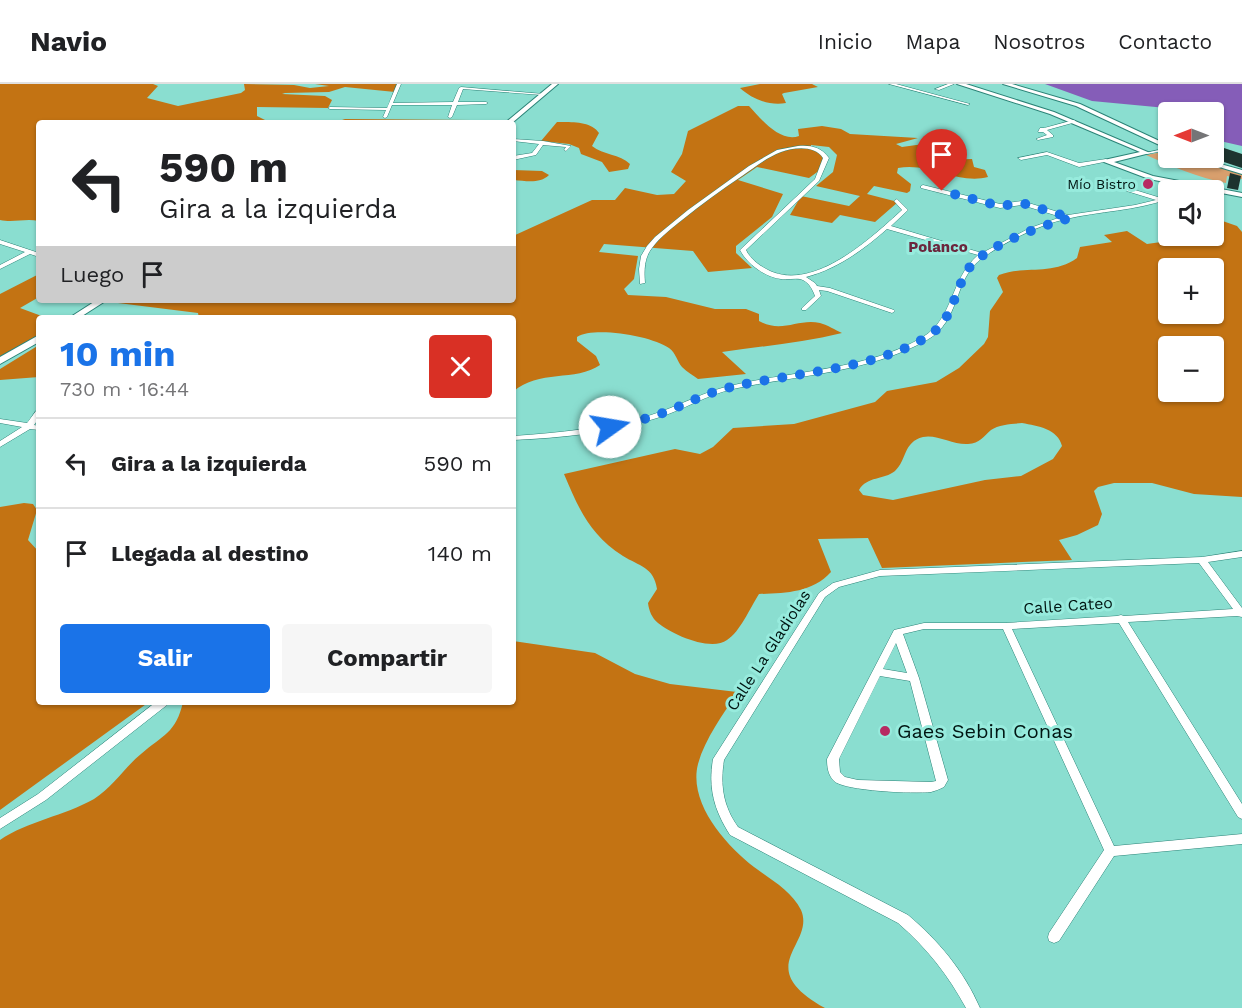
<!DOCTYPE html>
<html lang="es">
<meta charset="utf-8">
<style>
body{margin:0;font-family:"Work Sans",sans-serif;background:#f6f6f6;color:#202124;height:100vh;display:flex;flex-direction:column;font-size:22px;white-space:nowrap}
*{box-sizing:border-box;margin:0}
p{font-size:20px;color:#757577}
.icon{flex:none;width:33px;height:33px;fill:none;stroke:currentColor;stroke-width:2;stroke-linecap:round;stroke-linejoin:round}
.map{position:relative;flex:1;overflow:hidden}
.sheet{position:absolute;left:36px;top:231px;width:480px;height:390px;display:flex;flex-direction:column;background:#fff;border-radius:6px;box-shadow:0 2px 4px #0004}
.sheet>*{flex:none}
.banner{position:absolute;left:36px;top:36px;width:480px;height:183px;border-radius:6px;box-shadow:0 2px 4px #0004;background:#fff;color:#202124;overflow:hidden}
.needle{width:39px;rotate:270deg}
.controls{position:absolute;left:1158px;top:18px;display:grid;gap:12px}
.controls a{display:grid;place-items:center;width:66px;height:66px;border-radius:6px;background:#fff;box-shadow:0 2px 4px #0004;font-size:30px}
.pin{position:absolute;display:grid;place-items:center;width:51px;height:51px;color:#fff;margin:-62px -26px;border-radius:50% 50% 50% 0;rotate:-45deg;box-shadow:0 0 6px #0007}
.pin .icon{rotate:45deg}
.me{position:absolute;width:66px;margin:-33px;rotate:77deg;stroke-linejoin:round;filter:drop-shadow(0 0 4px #0008)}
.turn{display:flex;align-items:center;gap:21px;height:126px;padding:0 24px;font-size:27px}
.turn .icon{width:78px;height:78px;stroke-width:2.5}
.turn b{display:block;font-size:42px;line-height:51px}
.then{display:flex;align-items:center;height:57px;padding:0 24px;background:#0003;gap:12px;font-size:22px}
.round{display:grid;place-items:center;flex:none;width:63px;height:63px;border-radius:6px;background:#f6f6f6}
.overview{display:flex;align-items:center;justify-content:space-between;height:102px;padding:0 24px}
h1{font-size:36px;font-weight:700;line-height:45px;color:#1a73e8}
.primary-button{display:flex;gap:12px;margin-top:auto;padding:12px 24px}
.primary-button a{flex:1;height:69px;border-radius:6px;background:#1a73e8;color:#fff;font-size:24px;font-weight:700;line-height:69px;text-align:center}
.primary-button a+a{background:#f6f6f6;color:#202124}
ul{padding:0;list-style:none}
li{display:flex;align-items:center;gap:18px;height:90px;padding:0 24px;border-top:2px solid #e0e0e0}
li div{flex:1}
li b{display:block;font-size:22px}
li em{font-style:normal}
header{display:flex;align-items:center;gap:36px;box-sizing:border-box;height:84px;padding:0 30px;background:#fff;border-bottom:2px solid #e0e0e0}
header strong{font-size:28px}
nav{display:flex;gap:33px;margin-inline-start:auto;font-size:21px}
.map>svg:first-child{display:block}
.green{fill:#d89f6d}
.forest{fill:#c37313;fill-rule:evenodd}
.water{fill:#855db8}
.building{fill:#1d332f}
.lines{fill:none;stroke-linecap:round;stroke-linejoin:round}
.minor-casing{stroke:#2b8377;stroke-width:1}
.tertiary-casing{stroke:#2b8377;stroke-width:2}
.minor{fill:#fff;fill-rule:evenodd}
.tertiary{fill:#fff;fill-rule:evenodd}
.route{stroke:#1a73e8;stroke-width:10;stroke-dasharray:0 18}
.poi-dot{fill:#b72a62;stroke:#97ebdd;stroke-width:2}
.labels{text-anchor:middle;stroke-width:6;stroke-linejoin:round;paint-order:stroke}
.far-poi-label{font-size:14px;fill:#001512;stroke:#97ebdd;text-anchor:end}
.far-neighbourhood-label{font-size:15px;font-weight:bold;fill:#6b263d;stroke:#97ebdd}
.street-label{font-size:16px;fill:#001512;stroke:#97ebdd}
.near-poi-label{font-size:20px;fill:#001512;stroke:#97ebdd;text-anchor:start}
</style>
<header>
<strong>Navio</strong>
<nav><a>Inicio</a><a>Mapa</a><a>Nosotros</a><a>Contacto</a></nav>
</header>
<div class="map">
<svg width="1242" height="924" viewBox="0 0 1242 924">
<rect width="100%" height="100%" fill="#8aded0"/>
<path class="green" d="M1168,67v7h22l52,16v5l-15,-3 -1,7c-28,-5 -54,-17 -80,-28z"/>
<path class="forest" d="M0,0h153l5,2 -11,12 31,8 63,-13 4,-3 -1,-6 50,1 16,3 19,-2 -14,-2h83l-3,8 -50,-5 -16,5 -44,1 -3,1 43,2 7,4 -4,8 -71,-1v9l8,4 -2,3h-224v98c-14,-3 -25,2 -39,-1z
M760,0h52l6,3 -34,6 -2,1 4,9c-17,3 -34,-4 -46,-15z
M738,22h11c11,12 31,37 50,30l-1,-7 24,-3 19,3 9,5 68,4 -22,6 6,3 43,-6 5,4 -22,11 10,4 34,-1 2,8 11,3 3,7c-30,8 -58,-15 -90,-9l-1,5 14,11 -1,7 -3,2 -33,-7 -7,8 31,8 -23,20 -35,-7 -8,8 -42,-8 11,-19 48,10 11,-10 -44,-10 17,-14 4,-17 -8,-8 -18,-2v3l14,9 -5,13 -11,8 -52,-11 -19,13 45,14 -11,23 -36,29v7l16,15 -44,4 -15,-21 -89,-7 -5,8 39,4 -4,23 -10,10 4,6 38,2 49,12h31l13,5v7c23,13 39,-3 61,2 8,2 15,7 22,10 -40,10 -80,13 -120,19l24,22 -48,5c-5,-4 -11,-7 -16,-12 -5,-6 -6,-14 -13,-19 -17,-12 -75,-22 -92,-11v4l19,15 4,9c-24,17 -62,4 -87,27v-74h-314l-1,-5 -88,-11 403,-2v-64l79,-36h23l10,-12 32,7 17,-1 12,-13 -15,-9 11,-18 6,-23z
M345,35l126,1 -6,3h-119l-4,-3z
M557,38c15,0 34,-1 42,11l-7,13c11,9 28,8 38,18l-2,5 -19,3 -7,-10 -21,-8 -2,-6 -10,-4 -28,-3z
M513,86l29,1 7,4c-9,9 -23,6 -35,5z
M1214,134l23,8 5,6v265l-48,-3 -42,-11h-38l-16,4 -4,4 8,23 -4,11 -21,10 -18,5 13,20 -190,8 -14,-30 -50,1 13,33c-19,21 -46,21 -72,22 -9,14 -19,38 -32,46 -16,12 -56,-6 -69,-17 -6,-5 -9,-12 -10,-20l9,-14c-3,-22 -18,-23 -34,-33 -34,-22 -44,-47 -59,-82l111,-25 25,5 13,-7 20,-19 61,-4 81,-22 12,-11 49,-9 23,-14 25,-24 4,-7 2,-26 13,-19 -6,-14 2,-3c26,-10 53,1 78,-17l3,-11 32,-5 -8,-7 23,-4 20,13 35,-5 -3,-3h35zM1168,184h46v46h-46zM1168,262h46v46h-46zM1022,339c16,3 36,6 40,23l-9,13 -32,17 -36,4 -92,20 -30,-5 -4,-5c8,-14 25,-10 36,-19 12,-11 8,-29 28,-34 14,-3 30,8 45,7 12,-1 15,-7 23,-14 8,-6 22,-6 31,-7z
M39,190v23l-19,11 27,10h-8v17l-39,23v-64z
M39,261v32l-39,3v-11z
M24,419l9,1 4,6 -9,30 11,12v150h110l-149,108v-303z
M513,557l82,12 40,21 35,10 67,8c-13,22 -32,46 -39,72 -10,39 28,81 56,103 16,12 38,24 47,43 15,35 -51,56 24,98h-825v-168c28,-19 64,-24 94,-41 19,-12 30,-31 47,-45 22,-19 35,-21 42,-52h330z"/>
<path class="water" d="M1045,0h197v62l-22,-5 -6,-5v-24h-33l-4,-3 -85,-8z"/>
<path class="building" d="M1224,64l18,6v14l-21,-7z
M1230,89l11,3 -3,14 -11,-2z"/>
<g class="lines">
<defs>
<path id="minor" d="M397,0h4l-8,19 60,-1 6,-14 2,-1 83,7 -2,1 -79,-6 -5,13h28l2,1 -2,1 -29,1 -5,12 -2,1 -2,-1 4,-12h-60l-5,12 -2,1 -2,-1 3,-7 -56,-1 -2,-1 2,-1 57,1z
M889,0h7l74,20 -2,1z
M948,0h6l-15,6 -4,-1z
M1159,27h4l5,5v3l-9,-6z
M1074,36l2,2 -29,8 6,5v2l-15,3 -2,-1 11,-4 -4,-3h-5l2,-4h4z
M513,55l30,2 28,5 -5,5 -2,-1 2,-3 -23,-2 -7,10 -23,5v-4l19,-3 7,-9 -26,-3z
M798,62c13,-1 23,1 31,12l-10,23 -73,69c5,10 14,16 24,21 45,20 101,-33 132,-61l-8,-9 3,-2 11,11 -17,16 91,27 48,-25 31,-11 -39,-12 -22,3 -79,-20v-2l2,-1 77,19 22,-3 46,14 67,-10 21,-5 -49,-15 -1,-1 3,-2 52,16 7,-3v4c-33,12 -68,12 -102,20 -28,6 -63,24 -85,40 -28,21 -20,62 -54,81 -59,33 -130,35 -194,49 -27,6 -50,21 -76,29 -47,15 -96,20 -144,22v-4c46,-3 91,-8 135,-20 30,-9 56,-25 86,-31 60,-14 136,-16 189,-48 31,-19 27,-58 55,-82l-91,-26c-24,21 -50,40 -81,48l9,6 2,3 13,2 64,22 1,1 -3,2 -65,-22 -8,-1 2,6 -1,1 -14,13h-4v-2l13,-12c-3,-8 -7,-15 -15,-17 -6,-1 -13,1 -19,0 -16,-2 -34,-15 -41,-29l1,-1 74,-70 8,-21c-8,-13 -29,-11 -42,-6 -14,5 -27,16 -39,24 -21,14 -40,28 -60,44 -10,8 -22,17 -30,28 -8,10 -8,23 -7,35l-5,1 -1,-15 2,-13 6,-10 8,-9 33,-27 61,-44 28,-16z
M1168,64v2l-21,4 -2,-1z
M1047,68l32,11 27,-4 3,2 -30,6 -32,-12 -26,5 -3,-2z
M1176,97l3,2 -3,7h-5l2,-7z
M0,156l39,13v4l-9,-3 -30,15v-4l25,-13 -25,-8z
M36,327h3v7l-5,7 5,1v4l-9,-1 -30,18v-6l22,-14 -22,-4v-4l27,4z
M1242,467v6l-34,5 34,46v9l-5,-1 -109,6 114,182v15l-4,-2 -119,-194 -107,6 102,217 128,-12v10l-128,12 -55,85 -5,2 -5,-2 -1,-4 1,-4 55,-83 -101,-221h-79l-21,5 16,44 29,102 -4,7c-4,2 -9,4 -13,5 -16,2 -87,-1 -97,-11 -6,-6 -7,-14 -7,-22l67,-129 30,-7h82l111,-7 4,-1 3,1 109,-7 -34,-46 -319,13 -41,11 -14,10 -101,163c-4,25 -1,46 14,67l170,88c30,25 56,56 72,93h-14c-18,-33 -39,-60 -68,-85l-168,-88c-16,-25 -22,-47 -17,-76l106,-166 14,-10 47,-13 322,-13zM896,559l11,30 -24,-4zM880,592l30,5 26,100 -5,1 -73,-2 -13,-3 -5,-5 -1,-13z
M156,618h12l-1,3 -121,95 -46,29v-11l38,-24z"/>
<path id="tertiary" d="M552,0h6l-46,39h-7z
M957,0h9l88,28 96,41 -36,9 39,14 89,17v4l-93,-18 -45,-17v-2l36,-8 -90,-38z
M1003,0h9l68,20 88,41v4l-92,-43z
M1190,74h9l43,12v4z
M97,216h10l-28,18h-10z
M39,251v7l-39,22v-7z"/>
</defs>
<use href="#minor" class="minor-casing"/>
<use href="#tertiary" class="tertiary-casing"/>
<use href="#minor" class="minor"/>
<use href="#tertiary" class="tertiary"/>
</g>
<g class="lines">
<path class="route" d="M610,343c14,-4 30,-6 44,-11 26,-8 50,-23 77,-29 60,-14 141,-17 194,-49 28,-16 27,-41 42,-67 14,-24 78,-47 104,-53l-49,-15 -22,3 -58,-15"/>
</g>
<g class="poi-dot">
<circle cx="1148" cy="100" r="6"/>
<circle cx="885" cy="647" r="6"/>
</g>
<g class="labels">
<g class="far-poi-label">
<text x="1136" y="105">Mío Bistro</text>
</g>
<g class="far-neighbourhood-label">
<text x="938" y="168">Polanco</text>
</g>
<g class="street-label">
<text transform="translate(1068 521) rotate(-4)" y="6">Calle Cateo</text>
<text transform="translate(768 566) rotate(-57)" y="6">Calle La Gladiolas</text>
</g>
<g class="near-poi-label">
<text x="897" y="654">Gaes Sebin Conas</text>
</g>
</g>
</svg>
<div class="controls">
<a><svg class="needle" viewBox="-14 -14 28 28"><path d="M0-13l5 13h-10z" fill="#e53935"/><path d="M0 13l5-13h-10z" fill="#757577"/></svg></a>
<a><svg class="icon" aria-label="sound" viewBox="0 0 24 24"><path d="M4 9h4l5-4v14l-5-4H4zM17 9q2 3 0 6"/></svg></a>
<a>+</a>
<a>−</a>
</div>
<div class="pin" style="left:942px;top:107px;background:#d93025"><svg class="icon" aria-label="arrive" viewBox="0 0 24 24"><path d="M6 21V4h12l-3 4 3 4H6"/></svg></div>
<svg class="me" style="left:610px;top:343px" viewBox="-20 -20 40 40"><circle r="19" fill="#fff"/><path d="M0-13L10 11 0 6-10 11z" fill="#1a73e8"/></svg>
<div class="banner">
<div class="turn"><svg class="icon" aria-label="left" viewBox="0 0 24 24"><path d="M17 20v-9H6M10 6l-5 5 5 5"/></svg><div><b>590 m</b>Gira a la izquierda</div></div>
<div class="then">Luego<svg class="icon" aria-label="arrive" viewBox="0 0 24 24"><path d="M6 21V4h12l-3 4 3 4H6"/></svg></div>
</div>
<section class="sheet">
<div class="overview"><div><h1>10 min</h1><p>730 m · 16:44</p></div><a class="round" style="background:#d93025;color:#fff"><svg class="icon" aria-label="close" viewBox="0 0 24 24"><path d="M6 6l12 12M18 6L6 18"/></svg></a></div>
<ul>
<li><svg class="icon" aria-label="left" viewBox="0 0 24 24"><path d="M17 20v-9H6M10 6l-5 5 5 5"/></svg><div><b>Gira a la izquierda</b></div><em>590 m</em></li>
<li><svg class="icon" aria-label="arrive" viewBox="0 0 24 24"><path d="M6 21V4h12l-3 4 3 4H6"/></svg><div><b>Llegada al destino</b></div><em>140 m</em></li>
</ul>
<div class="primary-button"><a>Salir</a><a>Compartir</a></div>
</section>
</div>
